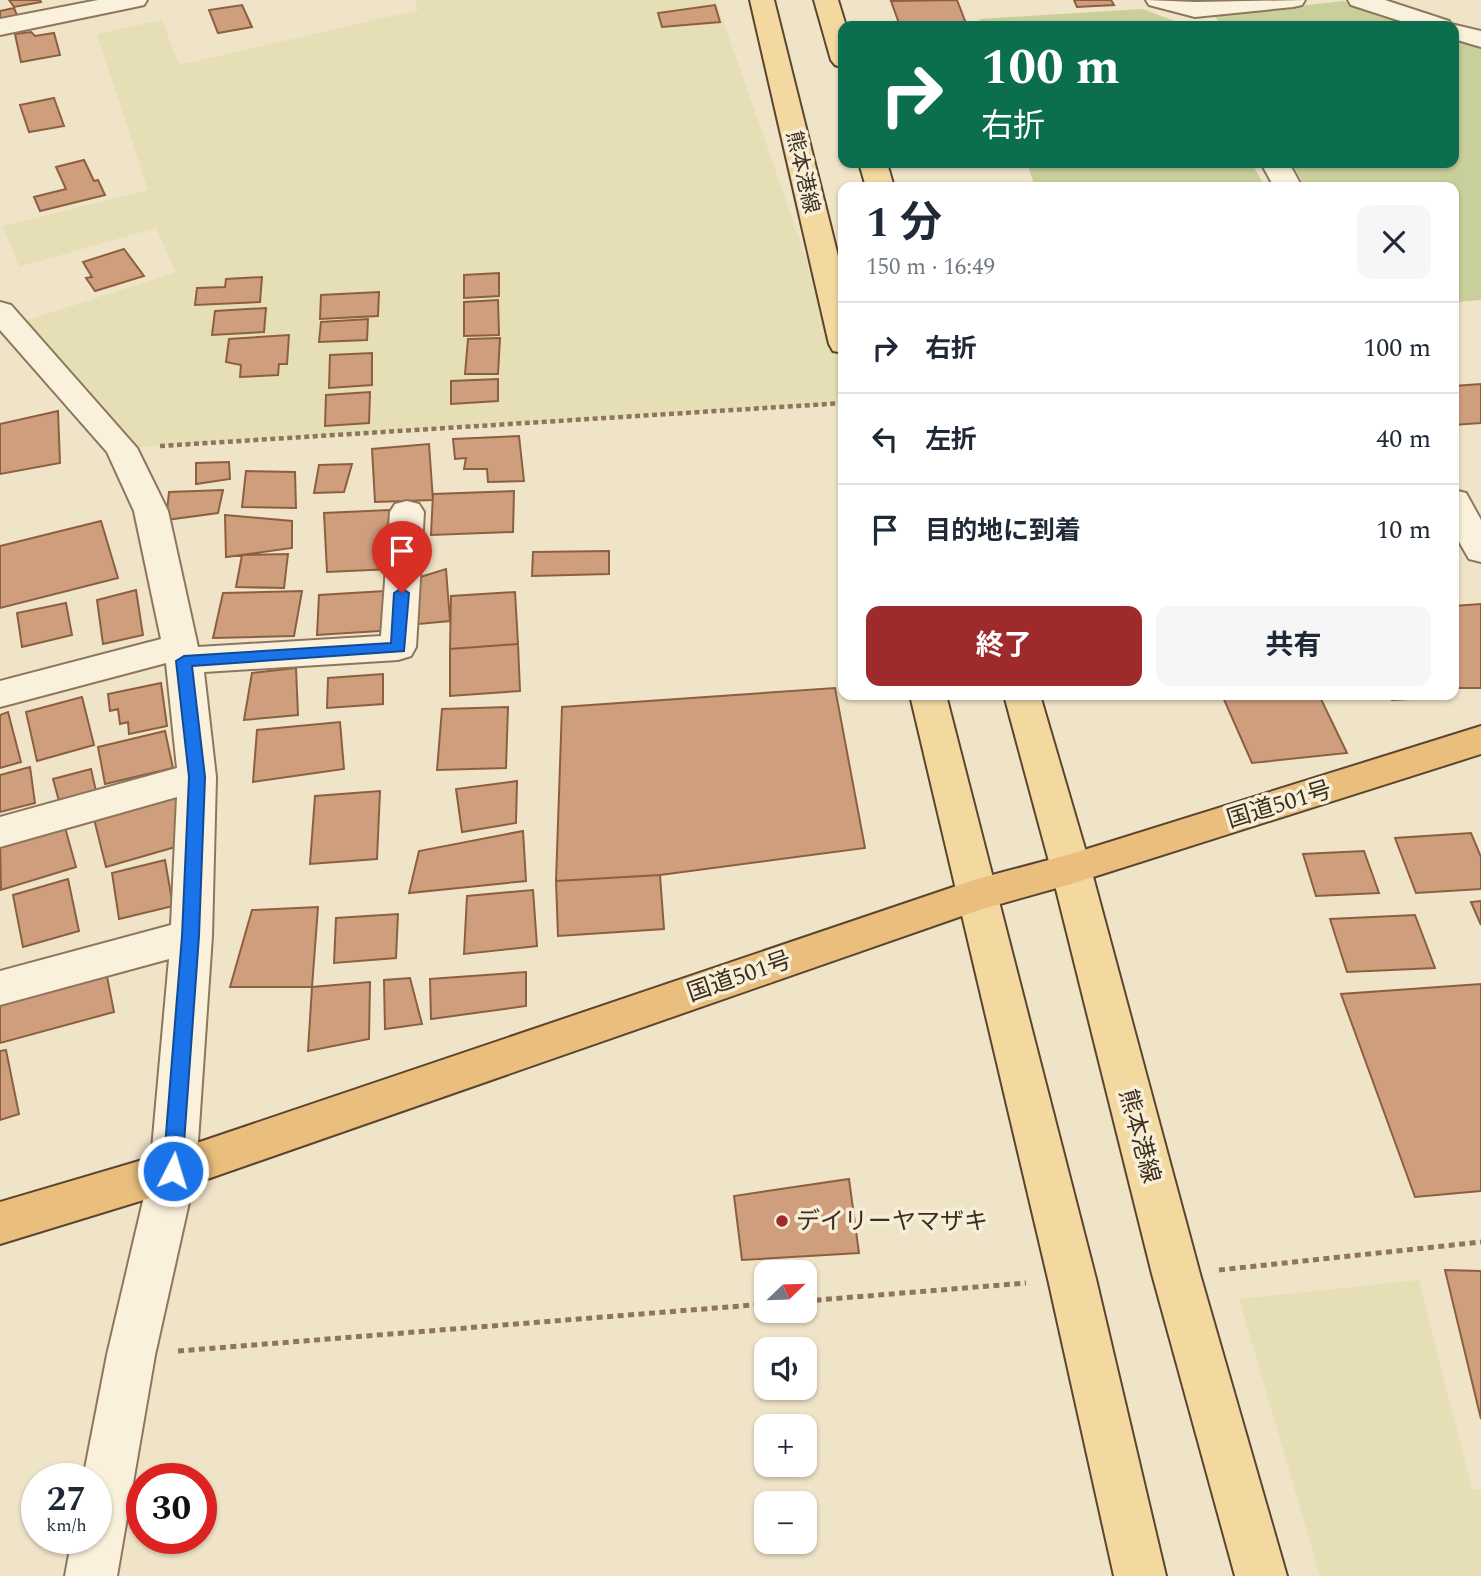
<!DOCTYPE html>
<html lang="ja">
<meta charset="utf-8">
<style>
body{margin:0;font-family:Spectral,"Noto Sans JP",serif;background:#f6f6f7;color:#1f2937;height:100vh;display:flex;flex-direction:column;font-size:26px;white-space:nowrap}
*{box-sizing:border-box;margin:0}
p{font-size:23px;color:#747a83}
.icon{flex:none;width:38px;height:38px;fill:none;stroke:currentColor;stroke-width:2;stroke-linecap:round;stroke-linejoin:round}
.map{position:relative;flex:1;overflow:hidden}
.panel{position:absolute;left:838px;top:182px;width:621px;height:518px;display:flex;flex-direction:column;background:#fff;border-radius:14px;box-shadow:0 2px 5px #0004}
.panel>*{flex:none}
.guide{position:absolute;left:838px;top:21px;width:621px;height:147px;border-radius:14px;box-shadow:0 2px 5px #0004;background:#0b6e4f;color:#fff;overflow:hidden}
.needle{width:46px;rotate:67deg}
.controls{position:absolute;left:754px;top:1260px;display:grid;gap:14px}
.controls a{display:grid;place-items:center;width:63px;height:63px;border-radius:14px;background:#fff;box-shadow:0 2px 5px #0004;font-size:35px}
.speed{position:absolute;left:21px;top:1463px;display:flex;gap:14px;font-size:35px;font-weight:700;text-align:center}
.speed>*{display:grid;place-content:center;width:91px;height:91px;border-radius:50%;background:#fff;box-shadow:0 2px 5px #0004;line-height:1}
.speed small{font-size:18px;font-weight:400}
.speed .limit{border:10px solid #d22;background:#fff;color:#111}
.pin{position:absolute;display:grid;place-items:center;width:60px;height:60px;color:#fff;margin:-72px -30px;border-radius:50% 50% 50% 0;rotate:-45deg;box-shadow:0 0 7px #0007}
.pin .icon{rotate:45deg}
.me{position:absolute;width:77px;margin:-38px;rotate:5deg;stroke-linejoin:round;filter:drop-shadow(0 0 5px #0008)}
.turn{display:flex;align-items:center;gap:24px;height:147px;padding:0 28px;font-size:32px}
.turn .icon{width:91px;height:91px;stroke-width:2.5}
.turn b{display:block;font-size:49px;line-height:60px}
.round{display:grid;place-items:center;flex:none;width:74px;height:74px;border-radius:14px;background:#f6f6f7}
.head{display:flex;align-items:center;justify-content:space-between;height:119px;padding:0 28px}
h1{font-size:42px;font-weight:700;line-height:52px}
.primary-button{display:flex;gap:14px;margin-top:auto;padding:14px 28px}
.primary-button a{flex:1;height:80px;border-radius:14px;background:#9e2a2b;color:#fff;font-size:28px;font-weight:700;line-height:80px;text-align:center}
.primary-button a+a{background:#f6f6f7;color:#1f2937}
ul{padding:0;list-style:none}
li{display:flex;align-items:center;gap:21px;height:91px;padding:0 28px;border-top:2px solid #e0e1e3}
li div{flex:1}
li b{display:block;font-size:26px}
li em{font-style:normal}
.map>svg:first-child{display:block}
.farmland{fill:#e6deb5}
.green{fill:#c9cf9b}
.building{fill:#cf9f7d;stroke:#8d5f41;stroke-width:2}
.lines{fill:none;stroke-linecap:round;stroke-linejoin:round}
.minor-casing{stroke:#8d765c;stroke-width:4}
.primary-casing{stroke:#5b4430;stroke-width:4}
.trunk-casing{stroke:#5b4430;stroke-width:4}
.path-far1{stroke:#8d765c;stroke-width:4.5;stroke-dasharray:5 3.5;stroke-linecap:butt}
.path{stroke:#8d765c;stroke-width:5;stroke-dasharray:6 4.5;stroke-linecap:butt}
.minor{fill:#faf1dc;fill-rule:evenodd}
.primary{fill:#f3d9a0;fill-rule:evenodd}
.trunk{fill:#eabe7c;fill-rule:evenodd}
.route{fill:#1a73e8;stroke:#114b97;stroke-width:2}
.poi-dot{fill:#9e2a2b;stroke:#f7eed8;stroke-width:2.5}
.labels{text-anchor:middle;stroke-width:7;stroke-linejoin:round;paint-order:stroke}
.far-street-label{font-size:21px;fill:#3d2e20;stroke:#f7eed8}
.street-label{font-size:24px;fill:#3d2e20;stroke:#f7eed8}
.poi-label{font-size:24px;fill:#3d2e20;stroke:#f7eed8;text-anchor:start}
</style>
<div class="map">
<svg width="1481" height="1576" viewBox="0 0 1481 1576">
<rect width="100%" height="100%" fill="#f0e4c8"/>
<path class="farmland" d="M415,0h301l127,364v39l-722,45 -108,-123 163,-53 -20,-44 -137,39 -16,-41 145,-36 -51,-156 65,-14 17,45 239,-55z
M1419,1280l53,209 9,1v86h-161l-81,-277z"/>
<path class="green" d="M1343,1l72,25h-194l-6,-10z
M1143,9l34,13 3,4h-198l-3,-7z
M1454,40l27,9v251l-27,2v-115h-149l-13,-24h162z
M1027,163h225l13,24h-230z"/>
<path class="building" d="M9,0h31l1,2 -27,5z
M957,0l10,26h-67l-9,-25z
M1074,0h37l3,5 -37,2z
M242,5l10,22 -34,6 -9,-23z
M715,5l5,17 -58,5 -4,-14z
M14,8l5,12 -19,4v-13z
M31,32l4,4 19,-3 6,22 -39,7 -6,-28z
M54,98l10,28 -35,6 -9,-27z
M84,160l10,21 4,-1 7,15 -65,16 -6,-14 32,-8 -10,-22z
M124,249l20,27 -49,15 -9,-13 6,-1 -9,-15z
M499,273v23l-35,2v-23z
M262,277l-2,25 -65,3 2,-17 28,-1 1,-8z
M379,292l-1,24 -58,3 1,-24z
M498,300l1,35 -35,1v-34z
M266,308l-2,24 -52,3 3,-24z
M368,319l-1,21 -48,2 2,-20z
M289,335l-2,29h-8l-1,11 -38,2 1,-12 -15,-3 3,-23z
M500,338l-2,36h-33l3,-35z
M372,353v32l-43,3 1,-33z
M498,379v22l-47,3v-23z
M1481,384v39l-27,2v-39z
M370,392l-1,31 -44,3 1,-31z
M58,411l2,52 -60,11v-50z
M519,436l5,45 -36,1 -1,-13h-23l2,-11 -11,1 -2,-20z
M429,444l4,56 -58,2 -3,-53z
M229,462l1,17 -34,5v-21z
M352,464l-8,28 -30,1 5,-28z
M246,471l49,1 1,36 -54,-1z
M223,490l-5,23 -52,7 3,-28z
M514,491l-1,41 -82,3 2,-41z
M389,510l3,59 -65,3 -3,-59z
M225,515l67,6v27l-66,9z
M101,521l17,57 -118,30v-62z
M609,551v23l-77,2 1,-24z
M288,554l-4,34 -48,-1 6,-32z
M446,569l4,52 -42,4 9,-47z
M136,590l7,45 -40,9 -6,-44z
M401,590l-6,40 -78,5 2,-40z
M302,591l-8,45 -81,2 10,-45z
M515,592l3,52 -68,5 1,-53z
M66,603l6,32 -50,12 -5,-34z
M1481,604v84h-27v-82z
M518,644l2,47 -70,5v-47z
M296,668l2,47 -54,5 8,-47z
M383,674v30l-56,4 1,-30z
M161,683l6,43 -38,8 -1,-12 -8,2 -2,-15 -8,2 -2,-17z
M835,688l30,160 -205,27 -104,6 6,-174z
M1222,695h97l28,58 -95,10z
M1390,695h34l2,3 -34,2z
M82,697l12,48 -57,16 -11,-49z
M508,707l-2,61 -69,2 5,-61z
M8,712l13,50 -21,6v-53z
M340,722l4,47 -91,13 4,-52z
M165,731l8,37 -68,16 -7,-37z
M30,767l5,36 -35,9v-37z
M91,769l5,22 -37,10 -6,-22z
M517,781l-1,42 -54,9 -6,-43z
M380,791l-3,68 -67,5 5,-68z
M174,792l15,51 -83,24 -13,-52z
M64,824l12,43 -75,23 -1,-48z
M523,831l3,50 -117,12 10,-42z
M1471,833l10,24v32l-65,4 -21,-55z
M1364,851l15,42 -63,3 -13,-42z
M165,860l8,46 -54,13 -7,-46z
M660,875l4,54 -106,7 -2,-55z
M68,879l11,52 -56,16 -10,-52z
M533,890l4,56 -73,8 3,-58z
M1481,901v24l-10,-23z
M318,907l-6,80h-82l22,-77z
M398,914l-2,44 -62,5 2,-45z
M1415,915l20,53 -88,4 -17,-53z
M106,971l8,41 -114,31v-44z
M526,972v34l-95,13 -1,-40z
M410,978l12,46 -37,5 -1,-49z
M370,982l-1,57 -61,12 4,-64z
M1481,984v207l-66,6 -74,-203z
M6,1050l13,64 -19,6v-69z
M849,1179l10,74 -117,7 -8,-64z
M1445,1270l36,1v148z"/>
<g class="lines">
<defs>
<path id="minor" d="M98,0h49l-3,5 -9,2 -135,28v-16z
M1146,0l49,2 110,-2 -3,5 -9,2 -98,10 -46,-12z
M1348,0h37l64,21 2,3 30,7v16l-27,-8v-13h-38l-65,-21z
M1261,163h28l13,24h-28z
M0,302l11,3 126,143 31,63 30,136 183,-11 9,-124 5,-8 12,-3 12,3 5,8 -8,135 -5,9 -13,4 -194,12 12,105 -4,159 -16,235 -41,184 -38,221h-52l7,-38h24v-59h-13l24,-124 43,-184 19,-212 -169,46v-34l171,-46 6,-128 -177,50v-30l177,-49 -11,-105 -166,44v-26l161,-42 -27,-128 -27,-59 -107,-122z
M1454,490l12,3 15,27v42l-12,-3 -15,-26z"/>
<path id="primary" d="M750,0h24l70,280v73l-11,-2 -4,-7z
M814,0h24l8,26h-2v42l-9,-3 -4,-5z
M859,163h28l7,24h-28z
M910,695h36l150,584 70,297h-52l-66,-297z
M1004,695h36l51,174 109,405 87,302h-52l-83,-302 -101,-405z"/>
<path id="trunk" d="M1481,726v28l-410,130 -89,25 -809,282 -173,53v-42l173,-51 804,-272 94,-25z"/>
</defs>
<use href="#minor" class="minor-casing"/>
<use href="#primary" class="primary-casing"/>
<use href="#trunk" class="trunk-casing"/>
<path class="path-far1" d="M160,446l684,-43"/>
<path class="path" d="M1219,1270l262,-28
M805,1301l221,-18
M178,1351l588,-47"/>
<use href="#minor" class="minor"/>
<use href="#primary" class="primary"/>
<use href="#trunk" class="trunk"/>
</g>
<path class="route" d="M402,588l7,5 -5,58 -212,15 13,111 -6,159 -17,235 -3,5 -6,3 -7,-3 -3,-5 19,-235 7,-159 -13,-116 8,-5 207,-13 3,-50z"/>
<circle class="poi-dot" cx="782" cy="1221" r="7"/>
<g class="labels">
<g class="far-street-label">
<text transform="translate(803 172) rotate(77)" y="7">熊本港線</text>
</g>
<g class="street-label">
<text transform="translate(1279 804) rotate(-17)" y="8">国道501号</text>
<text transform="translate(739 976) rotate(-19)" y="8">国道501号</text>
<text transform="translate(1140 1136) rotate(75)" y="8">熊本港線</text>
</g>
<g class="poi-label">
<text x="796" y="1229">デイリーヤマザキ</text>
</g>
</g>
</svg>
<div class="controls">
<a><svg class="needle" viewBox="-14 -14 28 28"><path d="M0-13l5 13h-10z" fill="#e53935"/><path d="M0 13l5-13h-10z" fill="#747a83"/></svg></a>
<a><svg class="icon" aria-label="sound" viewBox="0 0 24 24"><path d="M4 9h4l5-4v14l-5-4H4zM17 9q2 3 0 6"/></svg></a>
<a>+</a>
<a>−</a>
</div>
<div class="speed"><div>27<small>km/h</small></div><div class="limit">30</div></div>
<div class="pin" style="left:402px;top:593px;background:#d93025"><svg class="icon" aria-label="arrive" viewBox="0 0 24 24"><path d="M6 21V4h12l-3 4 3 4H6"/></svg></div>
<svg class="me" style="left:173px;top:1171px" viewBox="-20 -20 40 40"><circle r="17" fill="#1a73e8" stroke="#fff" stroke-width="3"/><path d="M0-11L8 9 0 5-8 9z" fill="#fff"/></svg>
<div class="guide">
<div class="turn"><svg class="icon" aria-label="right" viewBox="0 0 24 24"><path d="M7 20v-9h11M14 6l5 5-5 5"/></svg><div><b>100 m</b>右折</div></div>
</div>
<section class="panel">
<div class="head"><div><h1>1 分</h1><p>150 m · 16:49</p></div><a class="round"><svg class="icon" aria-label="close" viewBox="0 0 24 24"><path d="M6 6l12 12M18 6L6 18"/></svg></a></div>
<ul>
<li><svg class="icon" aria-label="right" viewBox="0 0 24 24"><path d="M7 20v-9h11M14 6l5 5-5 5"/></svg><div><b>右折</b></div><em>100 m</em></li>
<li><svg class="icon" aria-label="left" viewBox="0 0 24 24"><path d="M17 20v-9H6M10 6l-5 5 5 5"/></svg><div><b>左折</b></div><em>40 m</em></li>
<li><svg class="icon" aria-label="arrive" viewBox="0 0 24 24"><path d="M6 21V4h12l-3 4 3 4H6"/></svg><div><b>目的地に到着</b></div><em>10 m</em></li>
</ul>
<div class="primary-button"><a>終了</a><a>共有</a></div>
</section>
</div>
